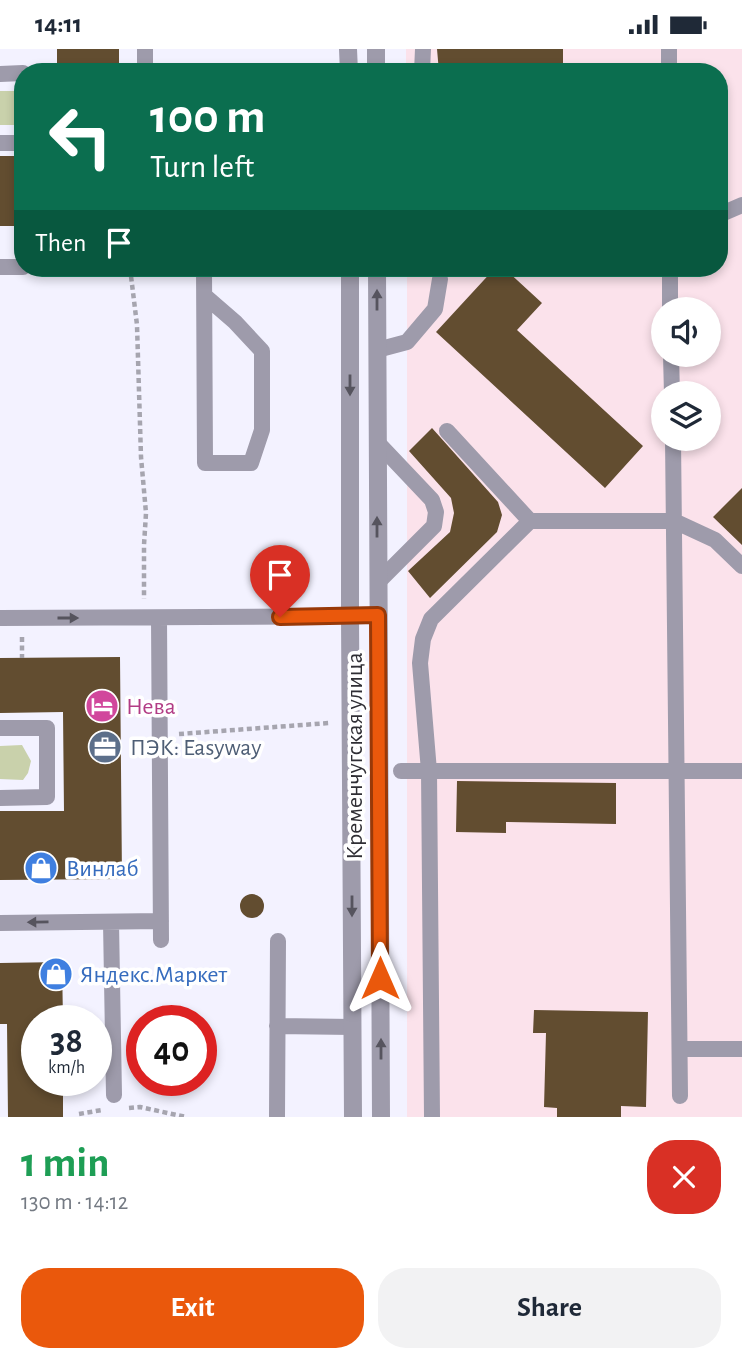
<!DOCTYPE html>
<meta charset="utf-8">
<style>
body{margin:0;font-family:"Alegreya Sans",sans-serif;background:#f2f2f3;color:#1f2937;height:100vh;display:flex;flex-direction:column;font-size:26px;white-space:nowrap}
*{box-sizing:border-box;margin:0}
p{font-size:23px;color:#747a83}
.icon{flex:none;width:38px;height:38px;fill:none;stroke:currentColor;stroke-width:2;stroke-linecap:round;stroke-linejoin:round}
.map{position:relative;height:1068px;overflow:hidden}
.side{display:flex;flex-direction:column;background:#fff;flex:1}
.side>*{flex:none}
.banner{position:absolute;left:14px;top:14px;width:714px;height:214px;border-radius:28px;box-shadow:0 4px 10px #0003;background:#0b6e4f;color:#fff;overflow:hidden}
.fabs{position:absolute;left:651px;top:248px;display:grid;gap:14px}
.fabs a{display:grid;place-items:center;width:70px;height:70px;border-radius:50%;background:#fff;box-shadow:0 4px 10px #0003;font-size:35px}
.speed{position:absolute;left:21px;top:956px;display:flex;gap:14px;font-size:35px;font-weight:700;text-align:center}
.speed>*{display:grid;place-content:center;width:91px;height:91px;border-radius:50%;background:#fff;box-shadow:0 4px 10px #0003;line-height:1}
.speed small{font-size:18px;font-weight:400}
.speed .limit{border:10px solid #d22;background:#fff;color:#111}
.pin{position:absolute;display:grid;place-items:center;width:60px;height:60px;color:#fff;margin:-72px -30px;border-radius:50% 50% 50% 0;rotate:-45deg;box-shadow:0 0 7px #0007}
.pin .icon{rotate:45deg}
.me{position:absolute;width:77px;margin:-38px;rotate:0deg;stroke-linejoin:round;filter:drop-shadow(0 0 5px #0008)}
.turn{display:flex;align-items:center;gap:24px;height:147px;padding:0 21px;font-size:32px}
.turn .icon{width:91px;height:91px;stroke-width:2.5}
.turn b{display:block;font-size:49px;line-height:60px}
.then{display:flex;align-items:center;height:66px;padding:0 21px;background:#0003;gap:14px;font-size:26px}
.round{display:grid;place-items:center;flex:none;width:74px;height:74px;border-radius:28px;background:#f2f2f3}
.headline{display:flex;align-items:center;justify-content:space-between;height:119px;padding:0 21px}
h1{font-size:42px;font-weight:700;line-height:52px;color:#1e9e55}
.primary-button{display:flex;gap:14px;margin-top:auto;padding:14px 21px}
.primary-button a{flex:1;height:80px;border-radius:28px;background:#ea580c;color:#fff;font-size:28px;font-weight:700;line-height:80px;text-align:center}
.primary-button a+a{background:#f2f2f3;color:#1f2937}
.status{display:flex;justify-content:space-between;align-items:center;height:49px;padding:0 35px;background:#fff;direction:ltr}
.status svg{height:19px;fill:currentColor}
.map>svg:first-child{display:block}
.medical{fill:#fbe2eb;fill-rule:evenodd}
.green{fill:#c9d1ab}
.building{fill:#624d30}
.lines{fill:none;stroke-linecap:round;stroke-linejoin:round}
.path{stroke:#a6a5af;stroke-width:4.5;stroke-dasharray:5 3.5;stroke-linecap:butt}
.service{stroke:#9e9bab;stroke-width:16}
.tertiary{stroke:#9e9bab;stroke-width:18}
.oneway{fill:#56545e}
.route-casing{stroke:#983908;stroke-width:18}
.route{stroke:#ea580c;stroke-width:12}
.labels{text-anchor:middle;stroke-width:7;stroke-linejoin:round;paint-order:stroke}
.hotel-label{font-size:24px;fill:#b23c85;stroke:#fff;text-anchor:start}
.service-label{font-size:24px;fill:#4e5e75;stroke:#fff;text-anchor:start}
.street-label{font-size:24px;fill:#2f2e34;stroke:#fff}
.shop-label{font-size:24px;fill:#366cbe;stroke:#fff;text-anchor:start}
</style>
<div class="status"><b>14:11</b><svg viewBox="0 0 49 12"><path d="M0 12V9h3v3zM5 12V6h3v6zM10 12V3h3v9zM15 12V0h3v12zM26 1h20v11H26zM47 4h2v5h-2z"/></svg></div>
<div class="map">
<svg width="742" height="1068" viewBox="0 0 742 1068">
<rect width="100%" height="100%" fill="#f3f2ff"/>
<path class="medical" d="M406,0h336v1068h-335v-849h312v-196h-313zM663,261h46v45h-46zM663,345h46v45h-46z"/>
<path class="green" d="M0,42h15c9,11 11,23 1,34h-16z
M22,696l9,16 -3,12 -5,7 -23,-1v-33z"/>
<path class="building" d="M57,0h62v23h-62z
M437,0h126v23h-124z
M0,107h23v70h-23z
M495,219h9l38,35 -25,27 126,116 -38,42 -169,-156z
M432,379l66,74 4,13 -5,17 -67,66 -22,-27 42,-39 4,-19 -3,-15 -42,-47z
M742,439v57l-29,-28z
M120,608l2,222 -122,1v-69h64l-1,-99 -63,1v-55z
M457,732l159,2v41l-110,-2v11l-50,-1z
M240 857a12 12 0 1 1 24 0a12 12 0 1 1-24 0Z
M62,913l1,58h-26v60h26v37h-55l-1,-93h-7v-61z
M534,961l114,2 -2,95 -25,-1v11h-64v-9l-13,-1 2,-74h-13z"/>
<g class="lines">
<path class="path" d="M130,219l7,57 4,132 5,56 -2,32v54
M22,588v21
M179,685l150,-11
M129,1059l11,-1 46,10
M79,1065l23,-4"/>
<path class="service" d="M145,0v23
M669,0v23
M422,23l1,-23
M0,25l23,-1
M0,94h23
M719,166l23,-10
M0,218h23
M204,219l1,195h46l11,-33v-79l-27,-29 -30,-26
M670,219v42
M377,301l30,-8 28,-33 5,-30
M671,306l1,39
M447,382l83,90
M673,390l7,657
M377,393l55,58 4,12 -2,14 -56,56
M0,569l378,-2
M159,569l2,322
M0,679h47v69l-47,1
M401,722h341
M111,873l3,173
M0,874l161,-2
M277,977l76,1
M681,1000h61
M277,1068l1,-176
M432,1068l-3,-346 -9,-108 3,-24 8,-20 99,-98h144l41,19 27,26"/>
<path class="tertiary" d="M348,0l1,23
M376,0v23
M350,219v348l3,501
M377,219l4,849"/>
</g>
<defs><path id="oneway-solid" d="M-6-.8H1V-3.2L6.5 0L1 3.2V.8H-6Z" transform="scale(1.75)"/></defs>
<g class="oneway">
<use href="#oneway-solid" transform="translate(377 251) rotate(-90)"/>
<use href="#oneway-solid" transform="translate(350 336) rotate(90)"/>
<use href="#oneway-solid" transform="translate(377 478) rotate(-90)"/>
<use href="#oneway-solid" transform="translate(68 569)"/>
<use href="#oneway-solid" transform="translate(352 857) rotate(90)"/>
<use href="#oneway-solid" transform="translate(38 873) rotate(179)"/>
<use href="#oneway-solid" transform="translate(381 1000) rotate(-90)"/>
</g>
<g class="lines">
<defs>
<path id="route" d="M280,568l98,-2 2,363"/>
</defs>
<use href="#route" class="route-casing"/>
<use href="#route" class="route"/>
</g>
<defs>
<symbol id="hotel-disc" viewBox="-11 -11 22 22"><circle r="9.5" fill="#d1479c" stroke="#fff"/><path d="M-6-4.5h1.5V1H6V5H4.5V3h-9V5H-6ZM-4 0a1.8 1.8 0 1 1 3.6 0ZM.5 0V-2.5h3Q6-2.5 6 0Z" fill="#fff"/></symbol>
<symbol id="office-disc" viewBox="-11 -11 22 22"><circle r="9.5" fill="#5c6f8a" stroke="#fff"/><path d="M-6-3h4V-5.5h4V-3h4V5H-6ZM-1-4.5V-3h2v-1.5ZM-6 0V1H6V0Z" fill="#fff"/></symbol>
<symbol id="shop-disc" viewBox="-11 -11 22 22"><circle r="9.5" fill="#3f7fe0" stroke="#fff"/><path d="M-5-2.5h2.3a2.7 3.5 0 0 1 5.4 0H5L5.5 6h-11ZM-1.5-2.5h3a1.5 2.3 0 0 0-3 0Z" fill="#fff"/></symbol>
</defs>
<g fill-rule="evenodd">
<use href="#hotel-disc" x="83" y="638" width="38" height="38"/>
<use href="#office-disc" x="86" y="679" width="38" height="38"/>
<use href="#shop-disc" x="22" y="800" width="38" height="38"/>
<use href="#shop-disc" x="37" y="906" width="38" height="38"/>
</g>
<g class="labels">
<g class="hotel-label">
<text x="126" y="665">Нева</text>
</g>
<g class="service-label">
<text x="130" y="706">ПЭК: Easyway</text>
</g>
<g class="street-label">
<text transform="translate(354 707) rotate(-90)" y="8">Кременчугская улица</text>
</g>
<g class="shop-label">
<text x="66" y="827">Винлаб</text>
<text x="80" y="933">Яндекс.Маркет</text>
</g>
</g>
</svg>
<div class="fabs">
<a><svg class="icon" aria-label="sound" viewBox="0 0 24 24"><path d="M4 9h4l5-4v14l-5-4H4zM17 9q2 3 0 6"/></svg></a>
<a><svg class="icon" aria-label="layers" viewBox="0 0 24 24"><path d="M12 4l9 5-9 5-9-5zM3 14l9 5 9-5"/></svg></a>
</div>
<div class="speed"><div>38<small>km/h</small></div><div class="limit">40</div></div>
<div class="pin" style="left:280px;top:568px;background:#d93025"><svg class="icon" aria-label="arrive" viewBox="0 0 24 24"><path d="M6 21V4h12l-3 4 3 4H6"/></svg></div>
<svg class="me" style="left:380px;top:929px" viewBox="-20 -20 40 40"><path d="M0-17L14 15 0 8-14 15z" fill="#ea580c" stroke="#fff" stroke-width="4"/></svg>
<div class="banner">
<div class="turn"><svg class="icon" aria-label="left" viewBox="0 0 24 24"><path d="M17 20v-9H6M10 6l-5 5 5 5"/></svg><div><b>100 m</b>Turn left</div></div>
<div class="then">Then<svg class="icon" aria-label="arrive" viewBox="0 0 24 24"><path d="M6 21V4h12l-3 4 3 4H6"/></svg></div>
</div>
</div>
<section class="side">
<div class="headline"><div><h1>1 min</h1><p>130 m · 14:12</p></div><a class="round" style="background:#d93025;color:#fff"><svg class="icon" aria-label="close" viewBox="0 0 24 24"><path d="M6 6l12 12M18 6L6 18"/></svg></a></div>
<div class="primary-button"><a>Exit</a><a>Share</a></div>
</section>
